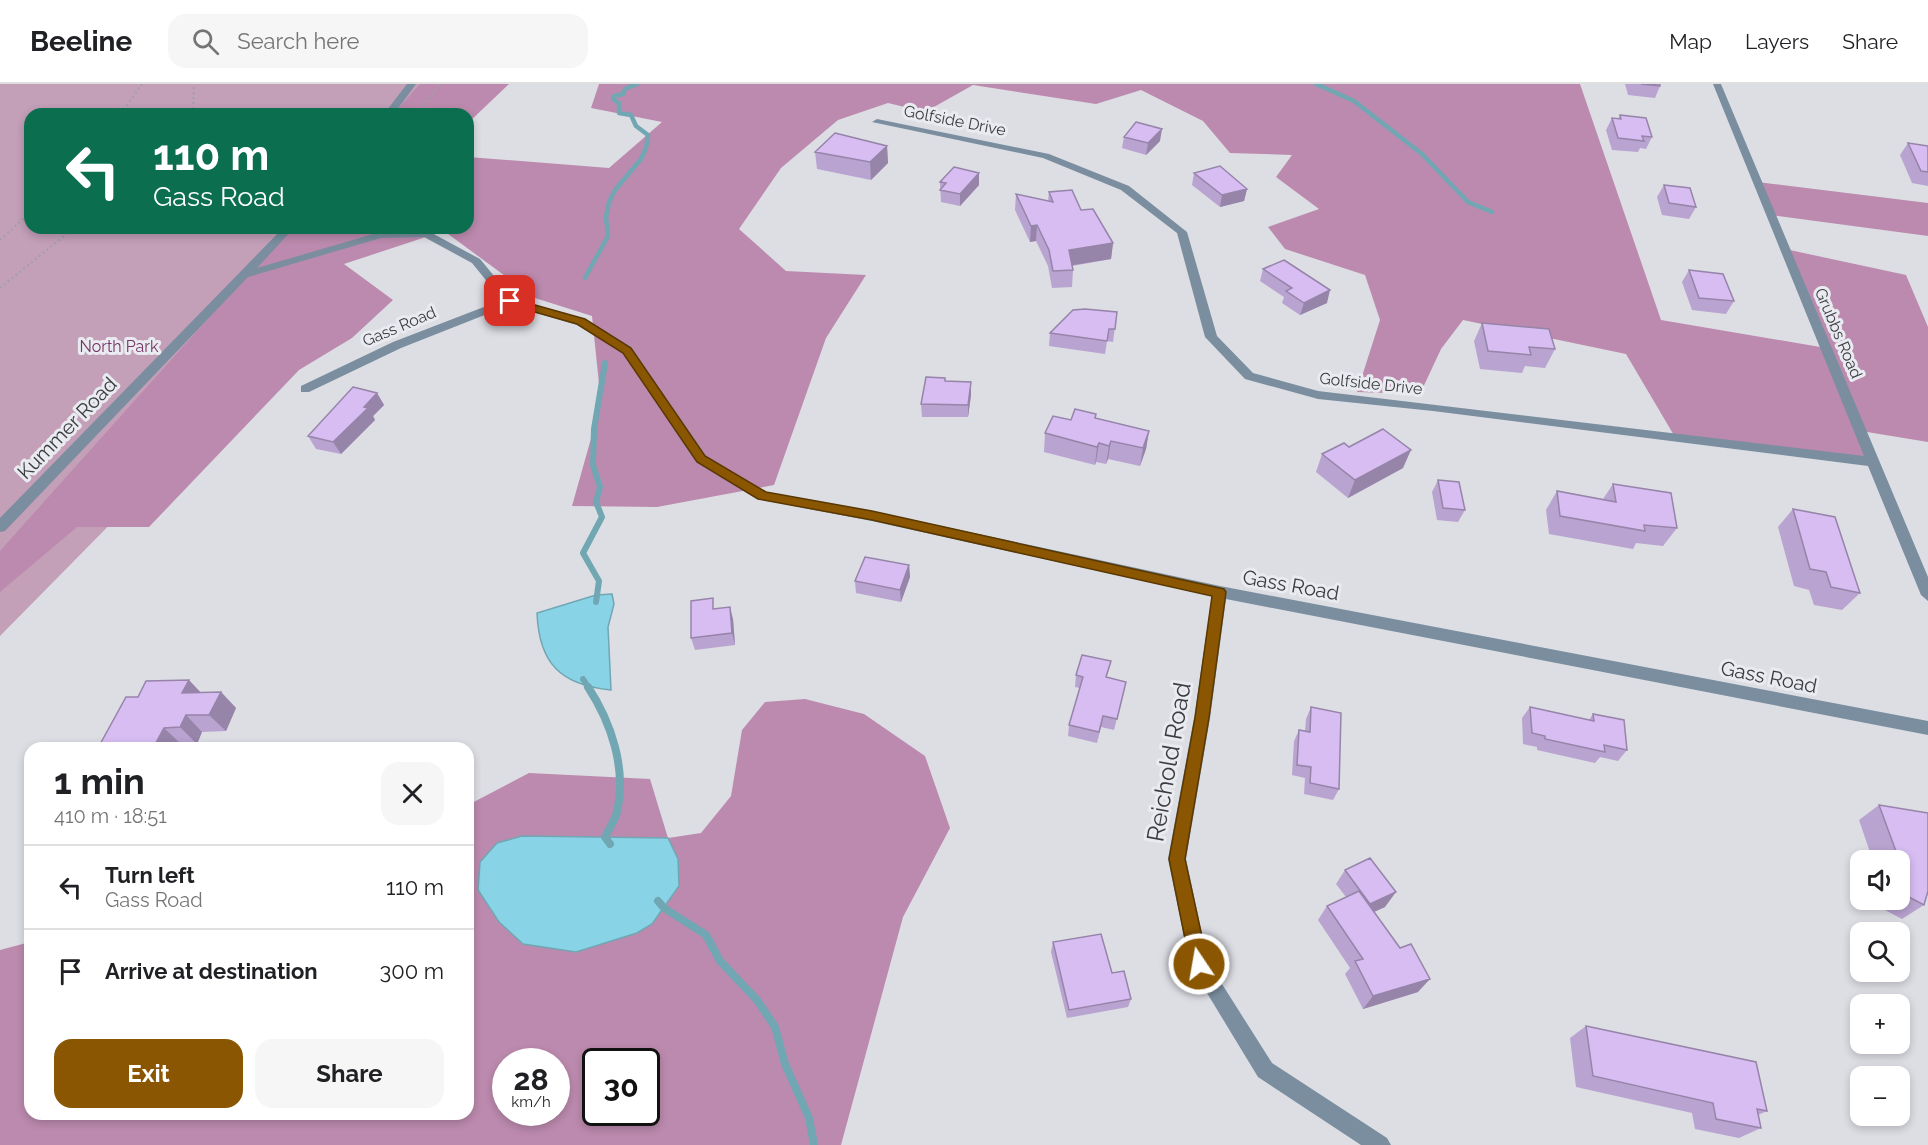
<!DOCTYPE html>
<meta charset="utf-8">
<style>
body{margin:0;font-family:Raleway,sans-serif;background:#f6f6f6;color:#202124;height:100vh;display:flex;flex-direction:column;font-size:22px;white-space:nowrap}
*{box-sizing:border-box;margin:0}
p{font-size:20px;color:#757577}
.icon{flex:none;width:33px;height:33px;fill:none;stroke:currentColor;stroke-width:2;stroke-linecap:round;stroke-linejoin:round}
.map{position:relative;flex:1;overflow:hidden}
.side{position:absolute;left:24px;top:658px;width:450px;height:378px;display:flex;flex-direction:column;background:#fff;border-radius:18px;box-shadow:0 3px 9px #0003}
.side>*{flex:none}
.guide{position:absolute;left:24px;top:24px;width:450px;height:126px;border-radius:18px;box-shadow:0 3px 9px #0003;background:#0b6e4f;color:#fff;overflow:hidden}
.buttons{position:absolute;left:1850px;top:766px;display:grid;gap:12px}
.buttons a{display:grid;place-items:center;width:60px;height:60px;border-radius:12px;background:#fff;box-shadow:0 3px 9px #0003;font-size:30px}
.speed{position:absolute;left:492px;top:964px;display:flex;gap:12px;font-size:30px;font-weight:700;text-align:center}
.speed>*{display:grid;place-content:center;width:78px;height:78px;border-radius:50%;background:#fff;box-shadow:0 3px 9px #0003;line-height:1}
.speed small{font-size:15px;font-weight:400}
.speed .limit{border:3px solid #111;border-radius:9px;background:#fff;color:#111}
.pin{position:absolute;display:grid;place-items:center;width:51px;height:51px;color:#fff;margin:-26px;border-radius:12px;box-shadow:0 3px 9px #0006}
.me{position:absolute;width:66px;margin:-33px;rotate:348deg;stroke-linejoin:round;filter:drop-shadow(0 0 4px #0008)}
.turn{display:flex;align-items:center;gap:21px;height:126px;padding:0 30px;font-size:27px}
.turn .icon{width:78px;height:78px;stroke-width:2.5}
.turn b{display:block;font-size:42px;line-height:51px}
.round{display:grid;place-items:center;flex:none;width:63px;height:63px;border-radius:18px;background:#f6f6f6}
.overview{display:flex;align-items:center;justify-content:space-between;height:102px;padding:0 30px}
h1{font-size:36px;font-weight:700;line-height:45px}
.primary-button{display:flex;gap:12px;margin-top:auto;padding:12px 30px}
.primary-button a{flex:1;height:69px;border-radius:18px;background:#8a5602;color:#fff;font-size:24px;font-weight:700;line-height:69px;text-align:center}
.primary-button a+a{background:#f6f6f6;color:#202124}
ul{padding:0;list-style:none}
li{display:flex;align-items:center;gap:18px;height:84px;padding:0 30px;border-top:2px solid #e0e0e0}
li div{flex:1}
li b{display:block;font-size:22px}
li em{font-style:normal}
header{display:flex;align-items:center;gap:36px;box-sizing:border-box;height:84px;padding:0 30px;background:#fff;border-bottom:2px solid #e0e0e0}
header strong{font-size:28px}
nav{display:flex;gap:33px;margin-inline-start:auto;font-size:21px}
.search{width:420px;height:54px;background:#f6f6f6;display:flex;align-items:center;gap:15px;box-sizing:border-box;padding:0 21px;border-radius:18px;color:#757577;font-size:22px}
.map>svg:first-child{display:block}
.green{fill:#c39fb8}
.forest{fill:#bc8aae;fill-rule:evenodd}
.water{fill:#88d3e5;stroke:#71a6b3;stroke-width:1.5}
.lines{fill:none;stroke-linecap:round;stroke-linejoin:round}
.stream-far2{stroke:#71a6b3;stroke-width:4.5}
.stream-far1{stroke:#71a6b3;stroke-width:6}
.stream{stroke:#71a6b3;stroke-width:8}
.path{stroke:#9fa1a6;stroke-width:2;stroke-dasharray:2 3;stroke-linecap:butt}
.minor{fill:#7a8e9f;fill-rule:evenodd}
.wall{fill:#b9a3d0}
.shaded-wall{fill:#9684a9}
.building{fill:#d7bdf2;stroke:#9684a9;stroke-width:1.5}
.route{fill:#8a5602;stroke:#5a3801;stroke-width:1.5}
.labels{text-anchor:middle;stroke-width:6;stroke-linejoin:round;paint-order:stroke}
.far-street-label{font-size:16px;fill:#3b3c3f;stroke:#e9ebf1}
.far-park-label{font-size:16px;fill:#743565;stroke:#e9ebf1}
.street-label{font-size:20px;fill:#3b3c3f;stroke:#e9ebf1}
.near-street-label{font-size:24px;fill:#3b3c3f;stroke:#e9ebf1}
</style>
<header>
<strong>Beeline</strong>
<div class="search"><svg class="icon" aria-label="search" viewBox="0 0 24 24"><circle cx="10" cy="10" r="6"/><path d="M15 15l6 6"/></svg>Search here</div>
<nav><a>Map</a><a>Layers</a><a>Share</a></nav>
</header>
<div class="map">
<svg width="1928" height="1061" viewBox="0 0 1928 1061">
<rect width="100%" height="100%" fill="#dcdee4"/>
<path class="green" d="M0,0h479l-34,30h-415v114h371l-117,28 63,28 -347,352z"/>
<path class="forest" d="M420,0h89l-41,39v-9h-75z
M599,0h981l81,236 165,28 -41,-99 121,26 22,52v115l-67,-11 12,31 -198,-25 -49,-83 -163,-34 -22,29 -21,45 -63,-2 23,-72 -15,-45 -80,-26 -17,-22 51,-18 -43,-32 16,-22 -62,-2 -27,-32 -62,-31 -45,14 -123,-19 -48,27 -37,-9 -50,17 -57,48 -42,61 47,42 80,4 -40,63 -52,147 -117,22 -85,-1 29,-103 -9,-87 -57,-18 -91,-67 -100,33 49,36 -41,38 -53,32 -150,157h-72l-77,65v-41l289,-323h179v-71l141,11 53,-46 -71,-14z
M1757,98l171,21v33l-157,-21z
M805,615l59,15 61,42 25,72 -47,89 -62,228h-841v-195l30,-8v172h438v-309l61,-32 121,6 18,59 33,-5 30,-37 11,-66 23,-28zM506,978h50v51h-50zM596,978h50v51h-50z"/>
<path class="water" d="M612,510l2,10 -6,23 3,63c-50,-5 -72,-26 -74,-77l59,-18z
M522,752l146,2 10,21 1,27 -27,38 -15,9 -61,19 -53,-8 -24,-22 -21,-32 2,-28 17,-19z"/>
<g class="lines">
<path class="stream-far2" d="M1316,0l38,17 68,53 46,48 24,10
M585,194l23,-42 -2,-19 3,-15 6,-12 26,-31 5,-11 2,-13 -12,-9 -5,-11 -12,-2v-10l-6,-4 1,-3 9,-2 2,-5 12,-5"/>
<path class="stream-far1" d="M596,518l3,-21 -16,-28 19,-36 -6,-15 4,-15 -7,-22 1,-36 11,-66
M583,595l6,10"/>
<path class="stream" d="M588,603c23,35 39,82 29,125 -2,8 -8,17 -12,25l5,7
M658,817l6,7 42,27 14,26 37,39 18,27 10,37 24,54 5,27"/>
<path class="path" d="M121,30l21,-30
M193,30l1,-30
M417,30l23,-30
M0,156l30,-27
M0,204l74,-60"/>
<path class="minor" d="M407,0h9l-22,30h-10z
M1713,0h8l207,493v24l-7,-6 -53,-129 -435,-55 -115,-12 -73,-20 -40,-42 -28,-104 -56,-43 -78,-32 -171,-36 5,-3 172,35 80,32 58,46 30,104 36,37 65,18 546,65z
M283,144h11l-37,40 123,-36h50l50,27 33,40 72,20 46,28 75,109 60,36 106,19 348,75 708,135v14l-702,-136 -16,119 -24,141 22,103 64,101 115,75 4,7h-30l-103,-68 -68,-112 -22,-106 26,-141 18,-122 -340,-75 -115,-22 -61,-37 -73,-109 -46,-28 -67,-20 -109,43 -92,44h-8v-6l92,-44 109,-42 -30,-37 -48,-26 -43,1 -133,39 -243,254 -5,1v-14z"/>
</g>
<path class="wall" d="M1625,0h35v2l-5,12 -27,-3z
M1620,31l32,22 -6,12 -6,-1 -2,4 -26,-2 -6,-20 6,-12 6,1z
M1124,53l36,4 -14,14 -24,-7z
M1908,59l20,3v40l-16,-3 -12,-28z
M887,62l1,17 -17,17 -54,-11 -2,-17z
M1194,89l53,16 -3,12 -24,6 -28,-22z
M940,98l39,3 -19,21 -19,-4z
M1664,101l32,22 -7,12 -27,-4 -5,-18z
M1049,108l32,18 32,33 -2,16 -39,7 1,4 -1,17 -20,1 -4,-22 -12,-25 -6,1 -15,-32 1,-16 32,7z
M1263,185l64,34 -27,12 -18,-12 2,-6 -24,-16z
M1689,186l45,31 -8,13 -34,-4 -10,-28z
M1117,228l-4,30 -6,-1 -2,13 -56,-8 1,-13z
M1482,239l73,26 -10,19 -20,-2 -3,7 -42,-4 -6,-28z
M945,297l26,14 -3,22h-46l-1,-13z
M377,309l7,12 -11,11 2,4 -34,34 -25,-5 -8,-13z
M1096,334l53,13 -3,18 -6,17 -32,-7 -2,5 -10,-2 -1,3 -51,-13 1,-19 26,-13z
M1349,363l54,21 -55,30 -32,-26 6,-18z
M1438,396l27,30 -7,12 -21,-2 -5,-28z
M1613,400l64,44 -14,18 -27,-3 -3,6 -84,-15 -3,-24 11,-19 46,8z
M1793,425l67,84 -18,17 -28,-5 -5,-15 -15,-4 -16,-59z
M909,481l1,12 -9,25 -45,-9 -1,-12z
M716,524l17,11 2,26 -40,5 -4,-12z
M1076,591l31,3 19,4 -12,48 -13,-3 -4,16 -29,-7 1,-11 11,-37 -5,-1z
M200,608h21l15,16 -10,23 -24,1 -5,12h-16l-2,4h-81z
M1311,623l28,82 -6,11 -29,-6 1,-16 -13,-3 2,-34 5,-11 6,1 1,-12z
M1530,623l59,13 4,-6 34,36 -9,11 -18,-4 -5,6 -58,-13v-3l-14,-3 -1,-26z
M1879,721l49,8v82h-1l-3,10 -22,14 -19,-10 2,-9h14v-39h-26l-14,-41z
M1345,786l40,37 -11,5 44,80 -55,17 -18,-35 5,-6 -32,-48 9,-14 19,-9 -10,-13z
M1053,858l59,31 19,26 -3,8 -61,11 -16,-66z
M1586,942l181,85 -9,4 3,13 -22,10 -44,-9 -3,-16 -116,-26 -6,-49z"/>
<path class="shaded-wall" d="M1162,45l-2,12 -14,14 2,-12z
M887,62l1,17 -17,17 -1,-18z
M979,89v12l-19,21v-12z
M1247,105l-3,12 -24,6 2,-12z
M1037,141l-1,16 -6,1 1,-16z
M1113,159l-2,16 -44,7 2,-16z
M1330,206l-3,13 -27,12 4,-12z
M971,298v13l-3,22v-12z
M377,309l7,12 -11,11 2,4 -34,34 -8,-12z
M1149,347l-3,18 -6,17 3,-18z
M1111,357l-3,18 -2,5 3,-18z
M1099,359l-3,19 -1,3 2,-18z
M1411,366l-8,18 -55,30 7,-18z
M909,481l1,12 -9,25 -1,-12z
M730,523l3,12 2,26 -3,-12z
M189,596l16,17 -23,-4z
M221,608l15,16 -10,23 -17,-16z
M186,631l16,17 -5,12 -17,-17z
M164,644l17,16 -2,4h-26z
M1396,808l-11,15 -25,11 10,-14z
M1430,895l-12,13 -55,17 10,-13z"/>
<path class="building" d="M1641,0h19v2z
M1620,31l26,3 6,19 -10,-1 2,5 -26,-3 -6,-20 9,1z
M1136,38l26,7 -14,14 -24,-6z
M835,49l52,13 -17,16 -55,-10z
M1908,59l20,3v26l-7,-1z
M1220,82l27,23 -25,6 -28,-22z
M954,83l25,6 -19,21 -20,-4 6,-7 -6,-1z
M1664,101l26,3 6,19 -27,-4z
M1072,106l9,20 12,-1 20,34 -44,7 4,20 -20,1 -4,-21 -12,-25 -6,1 -15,-32 37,8 -4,-10z
M1284,176l46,30 -26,13 -18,-12 6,-3 -29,-19z
M1689,186l34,4 11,27 -35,-3z
M1085,225l32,3 -2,17h-6l-2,12 -57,-8 23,-23z
M1482,239l67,6 6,20 -26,-2 2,8 -43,-4z
M926,293l19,1v3l26,1 -3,23 -47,-1z
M353,303l24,6 -13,14 4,1 -35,34 -25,-6z
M1075,325l21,5 -1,4 54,13 -6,17 -32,-7 -2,5 -10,-3 -2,4 -52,-14 8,-17 18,4z
M1383,345l28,21 -56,30 -33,-26 22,-11 5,4z
M1438,396l21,2 6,28 -22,-2z
M1613,400l58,9 6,35 -33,-3 1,6 -85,-15 -3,-25 59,11z
M1793,425l42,8 25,76 -29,-6 -5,-15 -16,-3z
M865,473l44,8 -9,25 -45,-9z
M713,514v11l17,-2 2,26 -41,5v-37z
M1082,571l29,6 -5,16 20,5 -9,37 -14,-3 -4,16 -30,-7 14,-48 -7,-2z
M189,596l-7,13 39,-1 -12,23h-23l-6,12 -16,1 -11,20h-55l28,-51h12l8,-16z
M1311,623l30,6 -2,76 -29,-6 1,-16 -14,-2 2,-35 11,2z
M1530,623l64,14 -1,-7 31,6 3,30 -23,-5 1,7 -60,-13v-3l-13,-3z
M1879,721l49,8v78l-4,14 -19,-10 3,-11z
M1370,774l26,34 -26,12 -25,-34z
M1359,807l41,57 11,-4 19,35 -57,17 -18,-35 8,-2 -36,-53z
M1101,850l11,39 12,-2 7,28 -62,11 -16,-68z
M1586,942l170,36 11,49 -10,-2 4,19 -45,-9 -3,-16 -120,-27z"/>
<path class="route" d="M510,214l75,21 46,29 74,108 61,36 106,19 352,78 2,3 -17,126 -24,141 23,105 -3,6 -6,3 -6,-3 -3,-6 -21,-105 26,-141 17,-122 -340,-76 -114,-21 -61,-37 -74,-109 -46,-29 -71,-20 -2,-3z"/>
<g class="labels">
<g class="far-street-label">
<text transform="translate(955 36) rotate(11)" y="6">Golfside Drive</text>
<text transform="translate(399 242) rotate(-23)" y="6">Gass Road</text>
<text transform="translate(1839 249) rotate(67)" y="6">Grubbs Road</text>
<text transform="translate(1371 299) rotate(6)" y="6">Golfside Drive</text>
</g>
<g class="far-park-label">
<text x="119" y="268">North Park</text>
</g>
<g class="street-label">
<text transform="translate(67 344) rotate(-46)" y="7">Kummer Road</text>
<text transform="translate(1291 501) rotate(10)" y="7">Gass Road</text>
<text transform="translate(1769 593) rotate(11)" y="7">Gass Road</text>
</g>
<g class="near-street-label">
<text transform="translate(1169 678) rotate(-80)" y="8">Reichold Road</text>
</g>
</g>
</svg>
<div class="buttons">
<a><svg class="icon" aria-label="sound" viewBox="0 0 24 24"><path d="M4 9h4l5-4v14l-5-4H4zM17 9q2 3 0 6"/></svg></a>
<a><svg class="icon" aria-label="search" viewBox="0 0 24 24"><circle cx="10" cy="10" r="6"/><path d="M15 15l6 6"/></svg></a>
<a>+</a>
<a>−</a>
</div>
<div class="speed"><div>28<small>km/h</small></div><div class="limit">30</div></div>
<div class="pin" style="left:510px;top:217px;background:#d93025"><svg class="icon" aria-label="arrive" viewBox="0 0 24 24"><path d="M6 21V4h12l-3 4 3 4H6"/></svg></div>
<svg class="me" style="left:1199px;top:880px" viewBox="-20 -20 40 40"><circle r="17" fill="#8a5602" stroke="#fff" stroke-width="3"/><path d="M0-11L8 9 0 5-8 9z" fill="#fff"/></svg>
<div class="guide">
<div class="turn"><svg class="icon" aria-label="left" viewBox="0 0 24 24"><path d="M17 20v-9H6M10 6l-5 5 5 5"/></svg><div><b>110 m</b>Gass Road</div></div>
</div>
<section class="side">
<div class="overview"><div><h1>1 min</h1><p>410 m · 18:51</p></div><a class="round"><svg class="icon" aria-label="close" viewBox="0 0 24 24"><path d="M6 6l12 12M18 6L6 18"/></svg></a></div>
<ul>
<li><svg class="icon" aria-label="left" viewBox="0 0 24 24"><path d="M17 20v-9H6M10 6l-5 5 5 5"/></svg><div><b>Turn left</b><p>Gass Road</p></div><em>110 m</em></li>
<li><svg class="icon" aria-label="arrive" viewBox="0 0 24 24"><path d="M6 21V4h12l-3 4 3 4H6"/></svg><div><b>Arrive at destination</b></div><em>300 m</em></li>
</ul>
<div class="primary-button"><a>Exit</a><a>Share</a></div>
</section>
</div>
